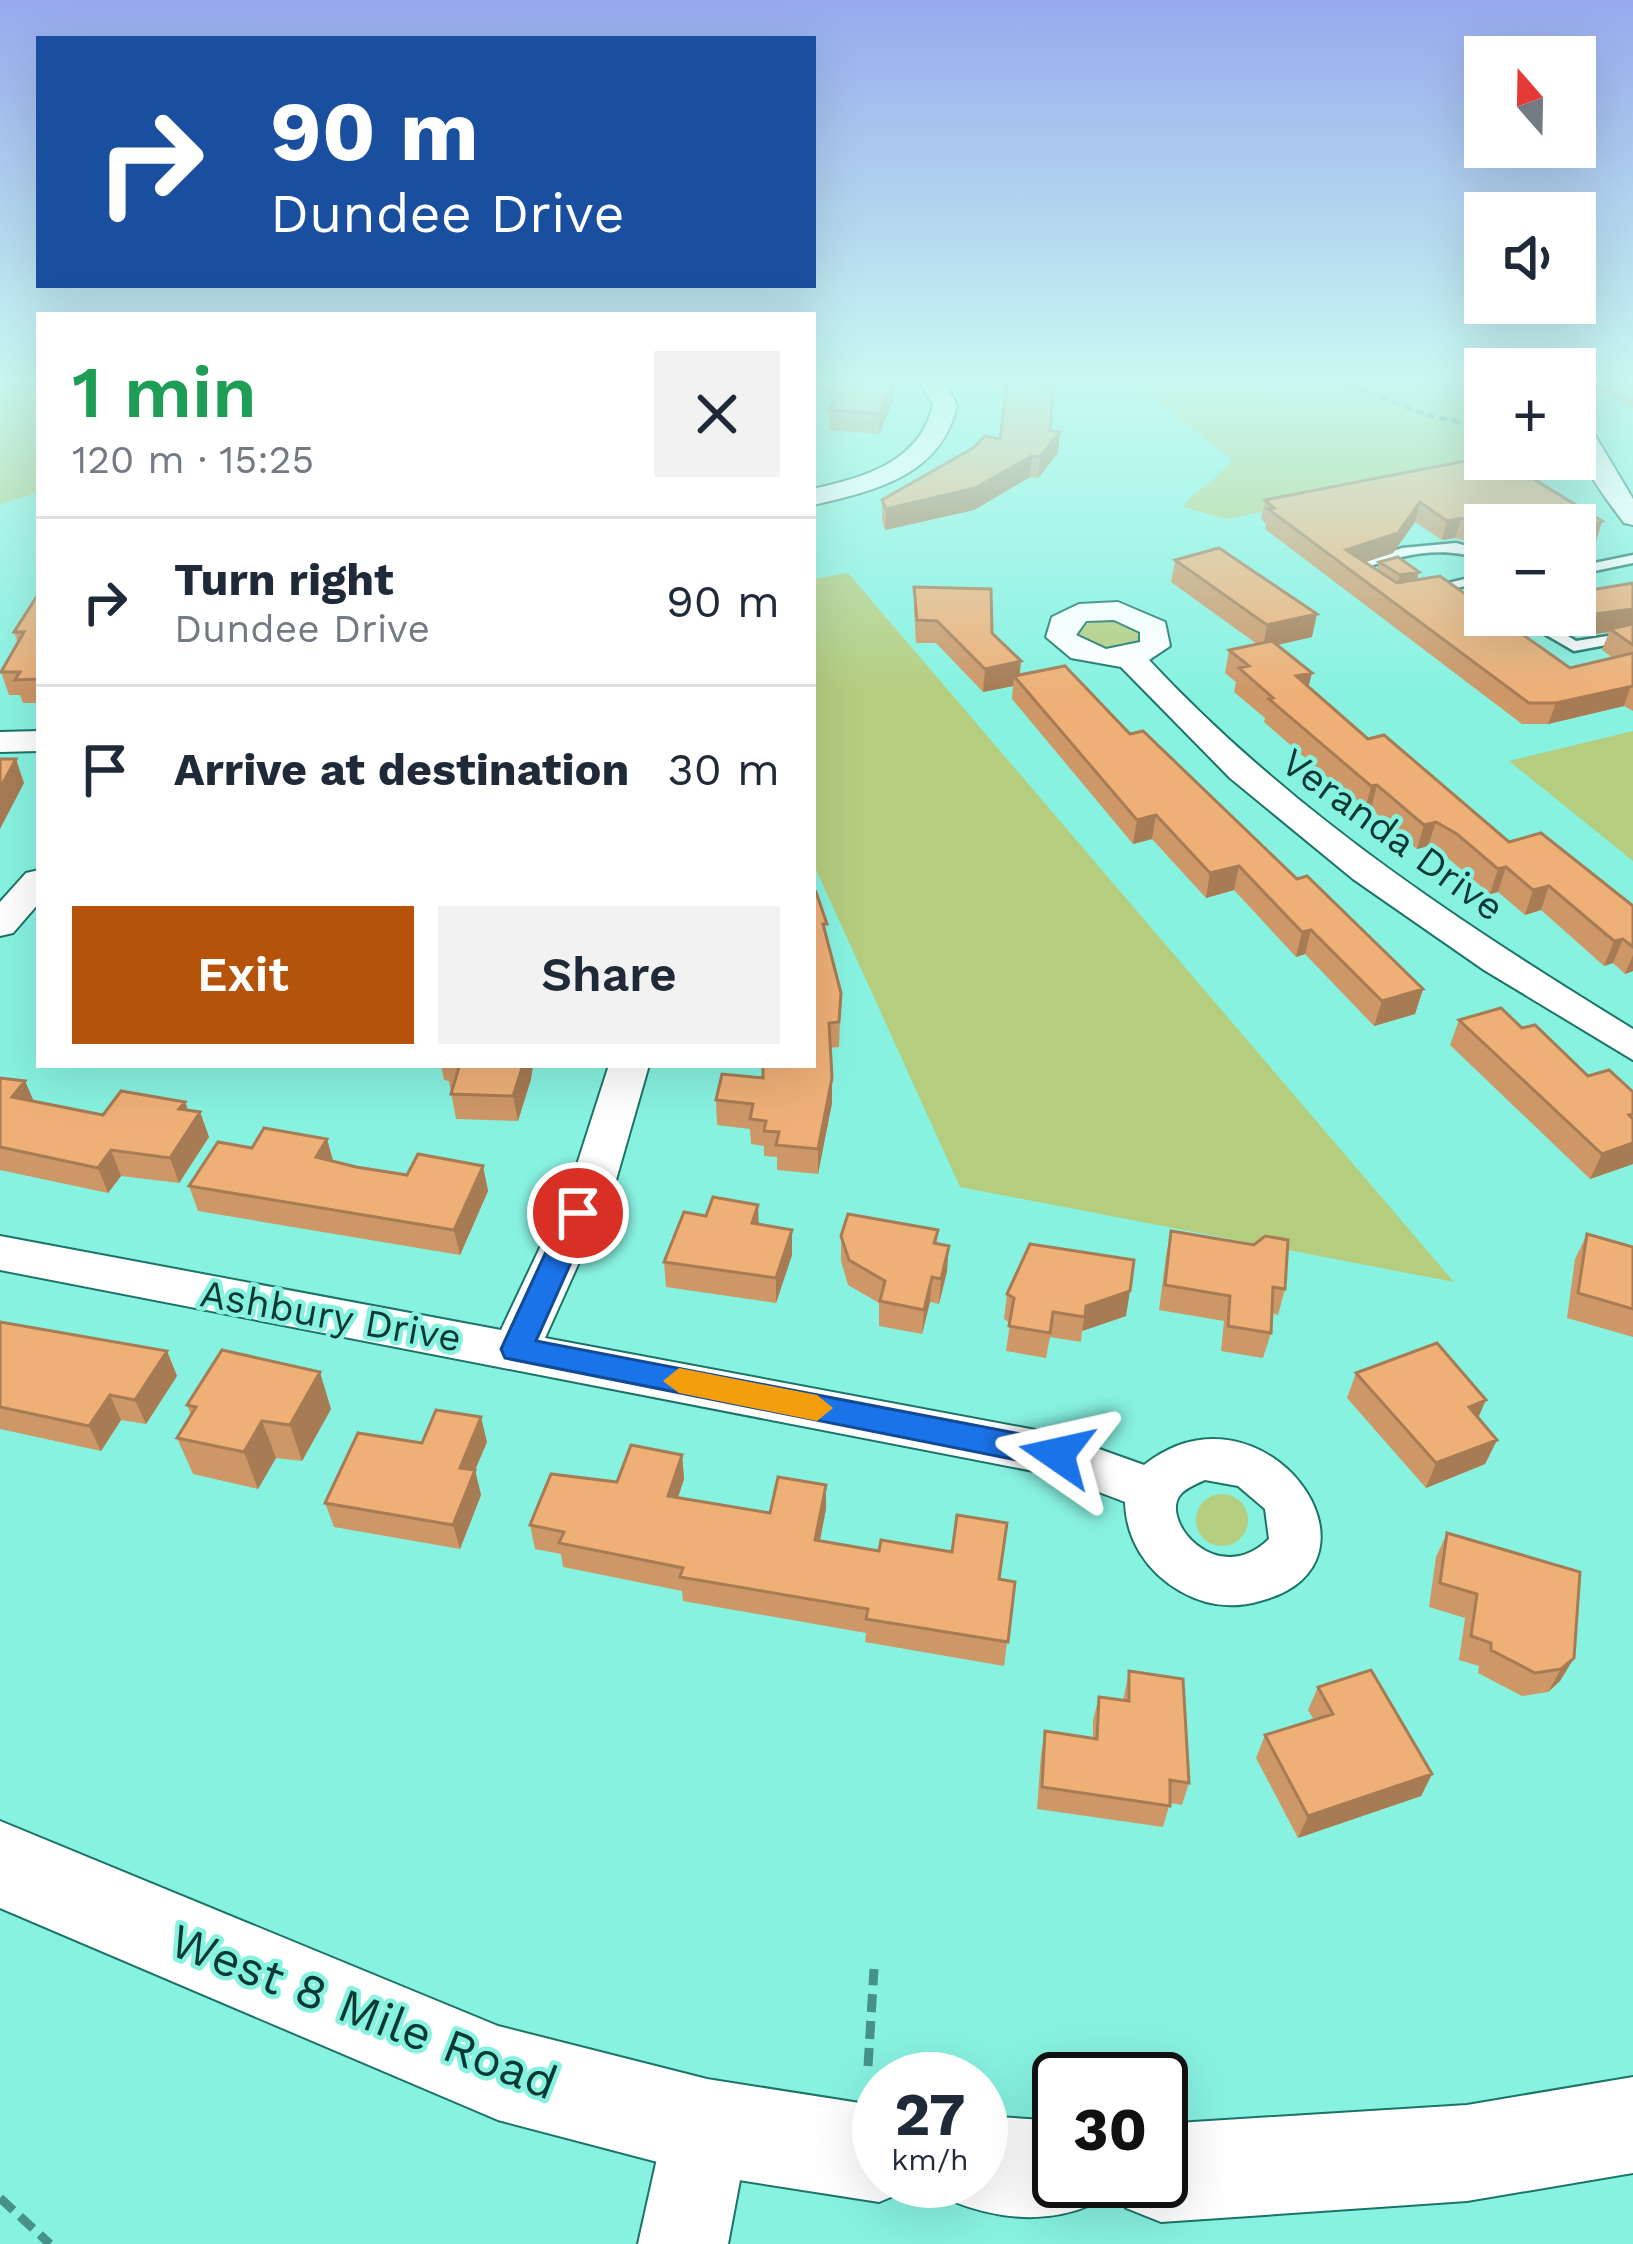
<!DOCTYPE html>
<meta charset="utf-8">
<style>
body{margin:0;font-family:"Work Sans",sans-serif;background:#f2f2f3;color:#1f2937;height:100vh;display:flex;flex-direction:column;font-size:45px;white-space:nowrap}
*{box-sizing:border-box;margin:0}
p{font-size:39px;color:#747a83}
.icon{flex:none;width:66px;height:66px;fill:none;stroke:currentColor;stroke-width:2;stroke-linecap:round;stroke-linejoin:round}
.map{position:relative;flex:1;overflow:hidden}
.details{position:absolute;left:36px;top:312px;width:780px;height:756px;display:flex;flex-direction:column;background:#fff;border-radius:0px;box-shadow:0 12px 48px #0002}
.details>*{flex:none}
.guide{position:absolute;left:36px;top:36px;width:780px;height:252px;border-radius:0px;box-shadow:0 12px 48px #0002;background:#1a4fa0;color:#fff;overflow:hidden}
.needle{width:78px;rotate:340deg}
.tools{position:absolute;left:1464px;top:36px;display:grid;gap:24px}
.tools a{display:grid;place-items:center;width:132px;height:132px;border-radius:0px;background:#fff;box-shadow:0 12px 48px #0002;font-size:60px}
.speed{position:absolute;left:852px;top:2052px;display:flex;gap:24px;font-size:60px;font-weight:700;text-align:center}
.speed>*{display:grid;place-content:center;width:156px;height:156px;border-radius:50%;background:#fff;box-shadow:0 12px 48px #0002;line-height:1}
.speed small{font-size:30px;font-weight:400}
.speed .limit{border:6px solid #111;border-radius:18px;background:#fff;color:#111}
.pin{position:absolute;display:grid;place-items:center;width:102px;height:102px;color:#fff;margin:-51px;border:6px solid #fff;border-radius:50%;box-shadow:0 3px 12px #0007}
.me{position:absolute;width:132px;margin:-66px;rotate:281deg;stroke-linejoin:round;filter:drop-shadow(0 0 9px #0008)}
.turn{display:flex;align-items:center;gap:42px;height:252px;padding:0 36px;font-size:54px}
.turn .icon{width:156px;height:156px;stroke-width:2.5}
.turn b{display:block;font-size:84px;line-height:102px}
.round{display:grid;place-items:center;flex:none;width:126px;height:126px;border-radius:0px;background:#f2f2f3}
.overview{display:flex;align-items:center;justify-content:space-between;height:204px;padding:0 36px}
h1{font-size:72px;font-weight:600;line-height:90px;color:#1e9e55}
.button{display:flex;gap:24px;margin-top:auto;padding:24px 36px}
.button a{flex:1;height:138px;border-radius:0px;background:#b45309;color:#fff;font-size:48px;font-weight:600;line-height:138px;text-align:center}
.button a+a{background:#f2f2f3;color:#1f2937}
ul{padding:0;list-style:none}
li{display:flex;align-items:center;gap:36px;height:168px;padding:0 36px;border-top:3px solid #e0e1e3}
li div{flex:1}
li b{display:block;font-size:45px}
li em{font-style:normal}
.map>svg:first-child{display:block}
.green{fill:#b5cd7f}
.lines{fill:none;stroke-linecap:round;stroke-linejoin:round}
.service-casing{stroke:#1b7468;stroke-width:5}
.minor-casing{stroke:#1b7468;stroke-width:4}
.tertiary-casing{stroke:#1b7468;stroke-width:4}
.secondary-casing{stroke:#1b7468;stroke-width:4}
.path-far1{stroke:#469287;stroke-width:4.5;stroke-dasharray:8 4.5;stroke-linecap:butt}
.path{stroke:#469287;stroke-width:9;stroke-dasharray:18 9;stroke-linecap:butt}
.service{fill:#fff;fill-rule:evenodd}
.minor{fill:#fff;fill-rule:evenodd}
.tertiary{fill:#fff;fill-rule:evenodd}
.secondary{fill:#fff;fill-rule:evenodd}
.wall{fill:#ce9767}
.shaded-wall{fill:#a77b54}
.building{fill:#efb078;stroke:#a77b54;stroke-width:3}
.route{fill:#1a73e8;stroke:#114b97;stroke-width:3}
.slow{fill:#f59e0b}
.labels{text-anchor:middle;stroke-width:9;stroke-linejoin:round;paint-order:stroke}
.street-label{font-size:39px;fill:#083933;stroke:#88f2e1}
.near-street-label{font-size:48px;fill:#083933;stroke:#88f2e1}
</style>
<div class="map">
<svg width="1633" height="2244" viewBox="0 0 1633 2244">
<rect width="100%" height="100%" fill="#88f2e1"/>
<path class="green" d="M0,379h39v113l-39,12z
M1130,379h355v80h45l-303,60 -44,-12c6,-13 35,-27 49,-47z
M848,573l606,709 -494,-95 -147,-324v-284z
M1109,617l33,14 -2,10 -37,9 -26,-12 -1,-11z
M1633,731v130l-124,-100z
M1196 1520a26 26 0 1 1 52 0a26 26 0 1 1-52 0Z"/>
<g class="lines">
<defs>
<path id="service" d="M1456,543l29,8v9c-43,-15 -81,-6 -123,9l5,8 -7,4 -5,-1 -8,-13 55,-19z
M1633,555v8l-58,12v-8z
M1485,574v8l-58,12 -7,-4z
M1528,615h14l1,6 33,20 57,-9v8l-59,11 -43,-25z"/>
<path id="minor" d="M918,379h24l15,26c-15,70 -82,86 -144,100v-16c52,-12 107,-27 120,-84z
M1575,415l9,2 49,82v26l-9,-2c-27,-37 -49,-62 -49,-108z
M1118,602l47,20 5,24 -21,14c141,151 309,262 484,369v31l-149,-90 -131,-91 -123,-101 -109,-111 -50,-9 -25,-21 6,-20 27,-13zM1114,620l26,12v10l-34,7 -30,-14 10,-14z
M39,731v20l-39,1v-20z
M39,870v33l-26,30 -13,3v-34l26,-29z
M609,1065h40l-33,115 -71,158 512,96 87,31c120,-95 259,99 116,136 -27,8 -54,5 -80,-10 -33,-19 -54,-51 -55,-89l-71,-27 -1054,-205v-34l501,94 71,-150zM1205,1480l33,6 27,23 4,30c-52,51 -111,-20 -88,-45 5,-6 17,-11 24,-14z"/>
<path id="tertiary" d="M707,2084l31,12 12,31 -22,117h-90l26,-117 12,-31z"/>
<path id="secondary" d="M0,1821l498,205 209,53 172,27v75h37l-3,7 -34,14 -172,-27 -209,-55 -498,-212z
M1633,2077v96l-166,28 -306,21 -35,-14 -10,-27h45v-57l306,-19z
M981,2116l78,5v60h44l-10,23c-48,21 -98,15 -146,-5l-8,-18h42z"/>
</defs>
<use href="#service" class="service-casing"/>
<use href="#minor" class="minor-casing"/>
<use href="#tertiary" class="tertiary-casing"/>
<use href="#secondary" class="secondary-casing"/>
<path class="path-far1" d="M1334,379l93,36 58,13"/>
<path class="path" d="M868,2066l6,-97
M0,2198l50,46"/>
<use href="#service" class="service"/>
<use href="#minor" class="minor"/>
<use href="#tertiary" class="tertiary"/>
<use href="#secondary" class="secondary"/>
</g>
<path class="wall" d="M813,379h78l2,23 -14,32 -50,-4v-20l5,-7 -21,-21z
M996,379h66l-1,10 -10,1 -1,40 10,2 -2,21 -20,25 -8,-1 -56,33 -89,20 -3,-9v-21l91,-52 27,-9 6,-43z
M1595,379h38v30l-41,-23z
M1485,457l117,64 -6,20 -111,-16v45l-14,-10 4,-17 -20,-5 -13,2 -27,-18 -22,31 -28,9 12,8 2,-8 37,18 154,88 43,-10 -11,-8 7,-18 -28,4 -30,-21h24v-42l4,19 54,-9v128l-9,-5 -76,18h-26l-257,-195 1,-5 -5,-5 4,-19z
M1175,560l137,77 -35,8 31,42 60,52 141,103 124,64v65l-8,3 -12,-11 -9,3 -63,-56 -16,5 -27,-23 -8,2 -41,-35 -21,-13 -11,3 -46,-40 -6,1 -101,-88 1,-4 -31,-26 2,-10 -11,-9 4,-23 28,-6 -86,-62z
M914,587l106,88 110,59 293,255 -8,25 -41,12 -69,-72 -9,3 -62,-67 -28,8 -54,-59 -19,5 -121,-145 1,-13 -30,6 -47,-49h-20l-2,-34z
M39,593v110h-16l-3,-8h-11l-8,-23 17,-29 -4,-11z
M827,942l14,51 -2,54 -9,1 2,55 -14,71 -41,-4v-13l-13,-1v-10l-13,-2 -1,-15 -33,-4 -1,-25 47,-22z
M1459,1020l63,8 66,48 45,16v72l-43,15 -140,-134z
M441,1065h92l-2,14 -13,42 -62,-2 -7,-38 -5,-1z
M0,1078l34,23 69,14 82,-13 3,8 12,2 9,25 -30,46 -58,-7 -13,17 -108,-23z
M333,1161l23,6 51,8 76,-9 5,25 -28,64 -262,-44 -9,-25z
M759,1224l33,6v25l-16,48 -110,-16 -2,-25z
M938,1230l-1,13 10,28 -8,33 -9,-2 -8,32 -43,-8v-23l-31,-18 -7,-24v-25z
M1171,1231l83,14 31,44 -7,26 -6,-2 -1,20 -8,25 -42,-7 3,-30 -65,-11 7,-54z
M1587,1234l46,13v90l-66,-19 8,-59z
M1007,1294l119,22 -44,15 -1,11 -31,-5 -4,21 -40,-7 4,-28 -6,-4z
M0,1322l167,29 10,25 -31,48 -25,-4 -20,31 -101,-22z
M1356,1373l122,45 19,22 -12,24 -59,24 -79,-90z
M187,1405l144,4 -29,52 -26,-3 -18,31 -65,-15 -16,-36 14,-23z
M487,1442l-12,28 6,25 -21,54 -126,-22 -9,-24 97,-60z
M682,1455l2,24 -6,19 92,15 56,-4 -6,32 195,41 -11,84 -139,-24 1,-9 -183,-32 -1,-10 -119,-24 -2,-13 -26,-5 -5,-24 87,-43z
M1447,1533l127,125 -14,23 -12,11 -26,4 -44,-23 1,-7 -20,-6 6,-42 -36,-11 7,-50z
M1129,1671l60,112 -7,22 -12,-2 -7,24 -126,-18 4,-55 4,-23 48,7v-18l6,-23 24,4z
M1318,1687l114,87 -11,22 -123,42 -42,-80 9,-23 49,-15 -6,-10z"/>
<path class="shaded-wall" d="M894,382l-1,20 -14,32 1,-20z
M1060,432l-2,21 -20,25 2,-21z
M1032,456l-2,21 -56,33 -89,20 1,-21z
M1420,502l-5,20 -22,31 -45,15 -2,-18z
M1461,518l-6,20 -13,2 5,-19z
M1602,521l-6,20 -21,5v-18z
M1419,572l-3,11 -19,3 3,-11z
M1633,609v20h-23l-1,3 -28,4 7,-21z
M1317,614l-5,23 -49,11 4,-23z
M1021,661l-2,22 -5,-7 -1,10 -30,6 2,-23z
M1312,673l-6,23 -10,-20z
M1631,685l-7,21 -76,18 8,-21z
M16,759l8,24 -24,46v-41z
M1377,785l-6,24 -6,1 6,-24z
M1156,815l-4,24 -19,5 4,-24z
M1436,822l-8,24 -11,3 7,-24z
M1239,866l-5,24 -28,8 4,-25z
M1506,867l-8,25 -8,2 8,-25z
M1549,886l-8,24 -16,5 8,-25z
M1311,930l-6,24 -9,3 6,-25z
M1623,939l-10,24 -9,3 10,-25z
M1633,955v16l-8,3z
M1423,989l-8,25 -41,12 8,-25z
M523,1065h10l-2,14 -13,42 -5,-25z
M832,1078v25l-14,71v-25z
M25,1081l11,25 -24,-9z
M185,1102l8,22 7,-12 9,25 -30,46 -9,-25 9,-49z
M327,1139l7,25 -18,-7z
M1633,1143v21l-43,15 12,-25z
M111,1150l10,26 -13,17 -10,-25z
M483,1166l5,25 -28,64 -6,-25z
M758,1205l1,25 -7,-7z
M792,1230v25l-16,48v-25z
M949,1246l-2,25 -8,33 2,-25z
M932,1277l-2,25 -8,32 2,-24z
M1130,1291l-4,25 -44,15 4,-25z
M167,1351l10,25 -31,48 -11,-24z
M320,1372l11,37 -29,52 -12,-36z
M110,1395l11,25 -20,31 -12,-25z
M1486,1400l-11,25 -6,-18z
M481,1417l6,25 -12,28 6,25 -21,54 -7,-24 7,-57z
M262,1421l14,37 -18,31 -14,-37z
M1497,1440l-12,24 -59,24 10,-25z
M682,1455l2,24 -14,41 -2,-24z
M826,1485v24l-11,55v-24z
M1574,1658l-14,23 -12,11 13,-23z
M1432,1774l-11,22 -123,42 10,-22z"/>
<path class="building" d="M830,379h61l3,3 -14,32 -51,-4 13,-19z
M1008,379h36l9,15 -3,36 10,2 -20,25 -8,-1 -57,32 -89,21 -4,-9 91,-52 12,-12 15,3z
M1616,379h17v10z
M1485,457v2h16l101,62 -27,7v-3h-89l-25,-7 -14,3 -27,-19 -22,31 -52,17 51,33 43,-7 45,32v7h10l75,53 63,-15v33l-77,17h-27l-261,-194 6,-1 -9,-8z
M1219,548l98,66 -50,11 -92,-65z
M1398,557l21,15 -19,3 -21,-13z
M1575,573l6,3 -2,16 54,-9v26l-45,6 -13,-9z
M914,587l77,2 1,44 29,28 -36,8 -48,-48 -20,-1z
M39,593v86l-24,1 5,-8h-19l23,-40h-10z
M1633,624v21l-23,-16z
M1272,641l40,32 -16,3 72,63 16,-4 125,107 32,-9 92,73v41l-10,-8 -9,2 -65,-55 -16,4 -27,-23 -8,2 -41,-35 -21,-12 -12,3 -47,-40 -6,1 -102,-87 4,-1 -34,-30 10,-2 -20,-16z
M1065,666l65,68 13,-3 154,148 10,-3 116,113 -41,12 -71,-71 -9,2 -63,-66 -29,7 -54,-58 -19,5 -123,-144z
M0,759h16l-16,29z
M816,892l11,32h-4l18,69 -2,29 -10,1 3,55 -14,71 -42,-4 3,-13 -15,-1 2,-10 -16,-2 3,-15 -37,-4 6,-26 41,4v-13h50v-172z
M1501,1008l21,20 13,-3 53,51 21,-6 24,22v22l-4,1 4,4v24l-31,11 -143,-134z
M447,1065h76l-10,31 -62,-2 8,-27 -12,-1z
M0,1078l25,3 -13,16 91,18 18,-24 64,11 -6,7 21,3 -30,46 -59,-8 -13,18 -98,-21z
M264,1128l63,11 -11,18 40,10 51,8 11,-21 65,12 -29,64 -265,-44 29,-44 34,6z
M713,1197l45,8 -6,18 40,7 -16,48 -112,-16 20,-50 22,4z
M848,1214l90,16 -4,13 15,3 -8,33 -9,-2 -8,33 -44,-9 5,-20 -36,-21 -8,-24z
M1171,1231l83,14 11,-9 23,4 -3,49 -12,-2 -2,46 -43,-7 2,-30 -65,-11z
M1587,1234l46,13v62l-55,-16z
M1030,1244l104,16 -4,31 -44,15 -1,11 -32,-5 -3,21 -41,-7 5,-28 -7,-4z
M0,1322l167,29 -32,49 -25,-5 -21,31 -89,-19z
M1437,1343l49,57 -17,7 28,33 -61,23 -80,-90z
M222,1350l98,22 -30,53 -28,-4 -18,31 -67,-14 19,-31 -9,-2z
M436,1410l45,7 -21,51 15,2 -22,55 -128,-22 33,-70 64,10z
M631,1445l51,10 -14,41 102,17 8,-36 48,8 -11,55 64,11 2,-11 71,12 5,-37 50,8 -8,56 16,3 -7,60 -142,-23 2,-10 -188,-32 3,-9 -124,-25 5,-11 -34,-7 21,-51 66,8z
M1447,1533l133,39 -6,86 -13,11 -26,4 -44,-23v-7l-20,-7 6,-42 -37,-11z
M1371,1670l61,104 -124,42 -43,-81 68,-21 -15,-27z
M1129,1671l54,8 6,104 -19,-3v26l-128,-19 3,-56 52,8 2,-42 30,4z"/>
<linearGradient id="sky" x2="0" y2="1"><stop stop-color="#97a9ed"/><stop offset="0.55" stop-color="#c9f9f2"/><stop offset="1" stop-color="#c9f9f2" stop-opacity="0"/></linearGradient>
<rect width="1633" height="693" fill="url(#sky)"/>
<path class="route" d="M578,1203l15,10 -57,128 521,100 12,4 5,9 -5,10 -12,4 -552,-110 -4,-9 63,-136z"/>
<path class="slow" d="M679,1368l138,27 16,13 -16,13 -138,-28 -16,-12z"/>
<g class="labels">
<g class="street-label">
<text transform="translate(1393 834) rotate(36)" y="14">Veranda Drive</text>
<text transform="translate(331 1315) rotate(10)" y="14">Ashbury Drive</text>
</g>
<g class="near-street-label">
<text transform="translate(364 2011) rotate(21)" y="17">West 8 Mile Road</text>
</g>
</g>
</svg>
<div class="tools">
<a><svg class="needle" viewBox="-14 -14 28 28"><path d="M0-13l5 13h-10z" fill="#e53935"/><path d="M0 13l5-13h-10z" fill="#747a83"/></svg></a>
<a><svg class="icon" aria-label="sound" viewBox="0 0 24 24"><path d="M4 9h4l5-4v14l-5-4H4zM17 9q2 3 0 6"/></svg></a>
<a>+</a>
<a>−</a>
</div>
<div class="speed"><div>27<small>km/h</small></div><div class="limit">30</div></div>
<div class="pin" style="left:578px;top:1213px;background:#d93025"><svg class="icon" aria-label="arrive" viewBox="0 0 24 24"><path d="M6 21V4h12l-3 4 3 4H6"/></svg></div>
<svg class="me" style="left:1057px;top:1454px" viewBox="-20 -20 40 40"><path d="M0-17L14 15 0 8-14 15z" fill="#1a73e8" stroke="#fff" stroke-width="4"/></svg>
<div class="guide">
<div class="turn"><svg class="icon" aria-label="right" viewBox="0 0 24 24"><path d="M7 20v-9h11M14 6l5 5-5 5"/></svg><div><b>90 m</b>Dundee Drive</div></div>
</div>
<section class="details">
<div class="overview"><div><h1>1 min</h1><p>120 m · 15:25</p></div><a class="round"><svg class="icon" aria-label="close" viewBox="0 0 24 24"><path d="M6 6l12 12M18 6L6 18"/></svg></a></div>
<ul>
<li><svg class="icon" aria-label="right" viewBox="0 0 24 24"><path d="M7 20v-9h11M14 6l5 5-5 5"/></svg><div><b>Turn right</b><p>Dundee Drive</p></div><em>90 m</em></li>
<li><svg class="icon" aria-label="arrive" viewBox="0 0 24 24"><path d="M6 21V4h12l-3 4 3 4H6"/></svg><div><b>Arrive at destination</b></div><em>30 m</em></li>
</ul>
<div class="button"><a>Exit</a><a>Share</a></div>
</section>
</div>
